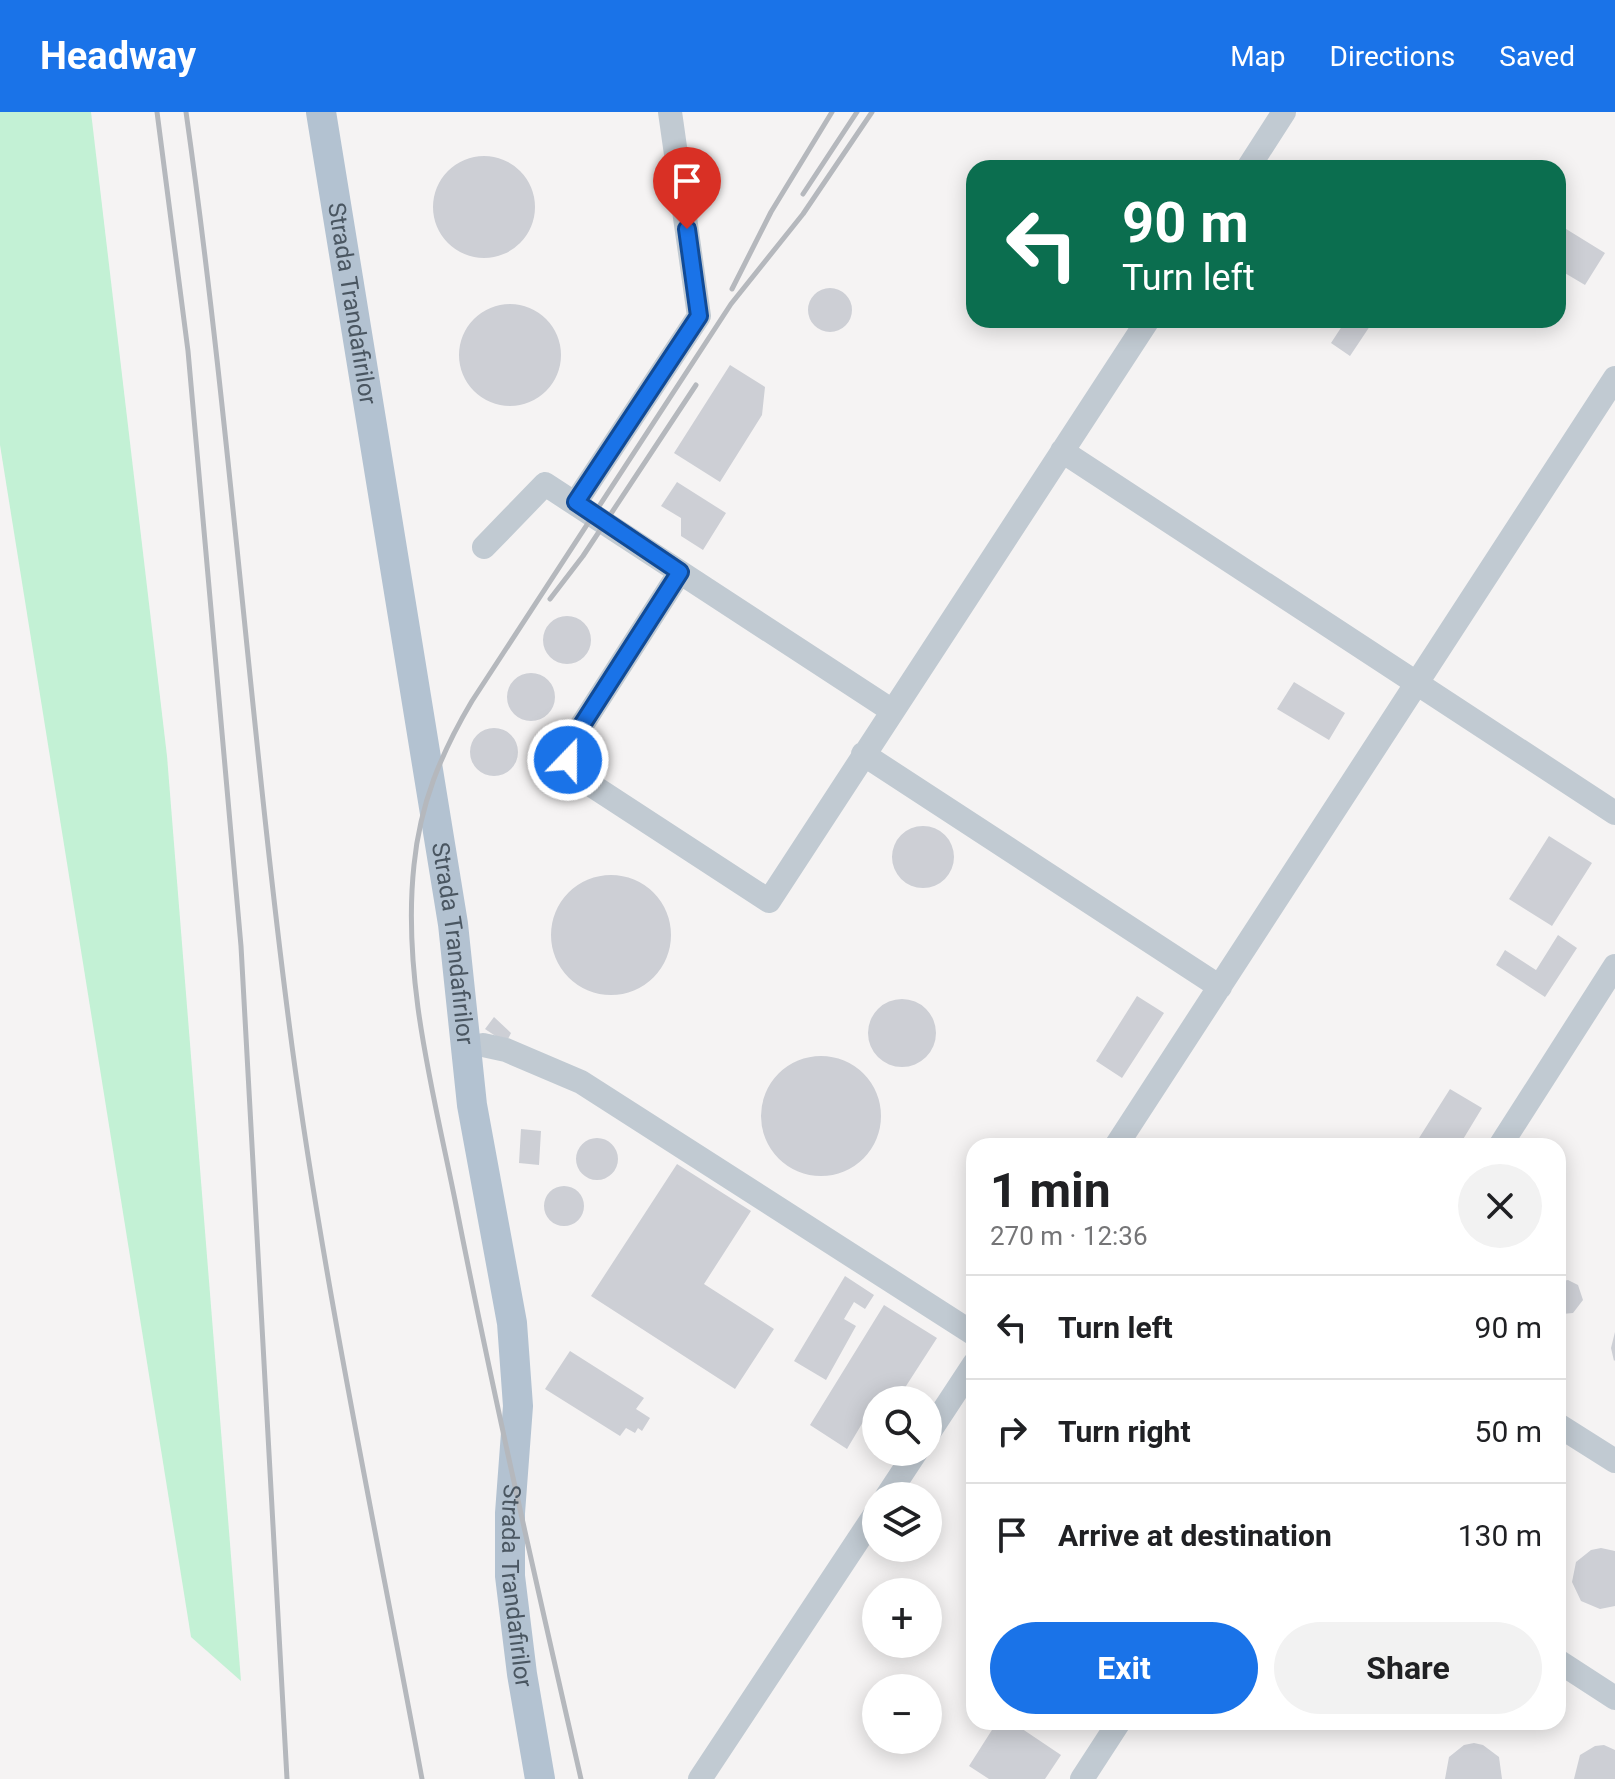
<!DOCTYPE html>
<meta charset="utf-8">
<style>
body{margin:0;font-family:Roboto,sans-serif;background:#f2f2f2;color:#202124;height:100vh;display:flex;flex-direction:column;font-size:30px;white-space:nowrap}
*{box-sizing:border-box;margin:0}
p{font-size:26px;color:#757577}
.icon{flex:none;width:44px;height:44px;fill:none;stroke:currentColor;stroke-width:2;stroke-linecap:round;stroke-linejoin:round}
.map{position:relative;flex:1;overflow:hidden}
.panel{position:absolute;left:966px;top:1026px;width:600px;height:592px;display:flex;flex-direction:column;background:#fff;border-radius:24px;box-shadow:0 4px 20px #0003}
.panel>*{flex:none}
.guide{position:absolute;left:966px;top:48px;width:600px;height:168px;border-radius:24px;box-shadow:0 4px 20px #0003;background:#0b6e4f;color:#fff;overflow:hidden}
.buttons{position:absolute;left:862px;top:1274px;display:grid;gap:16px}
.buttons a{display:grid;place-items:center;width:80px;height:80px;border-radius:50%;background:#fff;box-shadow:0 4px 20px #0003;font-size:40px}
.pin{position:absolute;display:grid;place-items:center;width:68px;height:68px;color:#fff;margin:-82px -34px;border-radius:50% 50% 50% 0;rotate:-45deg;box-shadow:0 0 8px #0007}
.pin .icon{rotate:45deg}
.me{position:absolute;width:88px;margin:-44px;rotate:22deg;stroke-linejoin:round;filter:drop-shadow(0 0 6px #0008)}
.turn{display:flex;align-items:center;gap:28px;height:168px;padding:0 24px;font-size:36px}
.turn .icon{width:104px;height:104px;stroke-width:2.5}
.turn b{display:block;font-size:56px;line-height:68px}
.round{display:grid;place-items:center;flex:none;width:84px;height:84px;border-radius:42px;background:#f2f2f2}
.head{display:flex;align-items:center;justify-content:space-between;height:136px;padding:0 24px}
h1{font-size:48px;font-weight:700;line-height:60px}
.button{display:flex;gap:16px;margin-top:auto;padding:16px 24px}
.button a{flex:1;height:92px;border-radius:48px;background:#1a73e8;color:#fff;font-size:32px;font-weight:700;line-height:92px;text-align:center}
.button a+a{background:#f2f2f2;color:#202124}
ul{padding:0;list-style:none}
li{display:flex;align-items:center;gap:24px;height:104px;padding:0 24px;border-top:2px solid #e0e0e0}
li div{flex:1}
li b{display:block;font-size:30px}
li em{font-style:normal}
header{display:flex;align-items:center;gap:48px;box-sizing:border-box;height:112px;padding:0 40px;background:#1a73e8;color:#fff}
header strong{font-size:38px}
nav{display:flex;gap:44px;margin-inline-start:auto;font-size:28px}
.map>svg:first-child{display:block}
.green{fill:#c3f1d5}
.building{fill:#cdcfd5}
.lines{fill:none;stroke-linecap:round;stroke-linejoin:round}
.minor{stroke:#c1cad2;stroke-width:24}
.major{stroke:#b3c2d1;stroke-width:30}
.rail{stroke:#b5b8bd;stroke-width:5}
.route-casing{stroke:#114b97;stroke-width:20}
.route{stroke:#1a73e8;stroke-width:14}
.labels{text-anchor:middle;stroke-width:8;stroke-linejoin:round;paint-order:stroke}
.street-label{font-size:24px;fill:#4a5661;stroke:#fff}
</style>
<header>
<strong>Headway</strong>
<nav><a>Map</a><a>Directions</a><a>Saved</a></nav>
</header>
<div class="map">
<svg width="1615" height="1667" viewBox="0 0 1615 1667">
<rect width="100%" height="100%" fill="#f5f3f3"/>
<path class="green" d="M0,0h91l76,644 74,925 -50,-44 -191,-1192z"/>
<path class="building" d="M433 95a51 51 0 1 1 102 0a51 51 0 1 1-102 0Z
M1558,112l47,29 -20,32 -27,-16z
M808 198a22 22 0 1 1 44 0a22 22 0 1 1-44 0Z
M459 243a51 51 0 1 1 102 0a51 51 0 1 1-102 0Z
M1346,208h28l-24,36 -19,-13z
M730,253l35,22 -3,28 -42,67 -46,-29z
M677,370l49,31 -23,37 -22,-14v-18l-20,-12z
M543 528a24 24 0 1 1 48 0a24 24 0 1 1-48 0Z
M507 585a24 24 0 1 1 48 0a24 24 0 1 1-48 0Z
M1294,570l51,31 -16,27 -52,-31z
M470 640a24 24 0 1 1 48 0a24 24 0 1 1-48 0Z
M892 745a31 31 0 1 1 62 0a31 31 0 1 1-62 0Z
M1549,724l43,27 -40,63 -43,-27z
M551 823a60 60 0 1 1 120 0a60 60 0 1 1-120 0Z
M1558,823l19,13 -32,49 -49,-32 9,-15 31,20z
M1137,884l27,17 -42,65 -26,-17z
M868 921a34 34 0 1 1 68 0a34 34 0 1 1-68 0Z
M494,905l17,16 -5,10 -21,-14z
M761 1004a60 60 0 1 1 120 0a60 60 0 1 1-120 0Z
M1450,977l32,19 -23,38h-45z
M521,1017l20,2 -2,34 -20,-2z
M576 1047a21 21 0 1 1 42 0a21 21 0 1 1-42 0Z
M677,1052l74,47 -47,73 70,45 -39,60 -144,-93z
M544 1094a20 20 0 1 1 40 0a20 20 0 1 1-40 0Z
M845,1164l29,19 -9,14 -11,-7 -10,17 12,7 -30,54 -32,-19z
M1568,1168l10,5 5,15 -10,13 -11,1 -4,-2v-30z
M884,1193l53,33 -40,62h-21l-29,49 -37,-24z
M1615,1220v28l-1,1 -3,-13z
M570,1239l74,47 -8,11 14,9 -8,13 -4,-3 -3,5 -9,-5 -6,8 -75,-47z
M1601,1436l14,3v55l-15,3 -19,-8 -9,-19 4,-20 15,-12z
M997,1610h15l49,33 -16,24h-56l-20,-13z
M1474,1631l9,2 16,12 3,22h-57l4,-22 15,-12z
M1604,1633l11,5v29h-41l6,-24 15,-9z"/>
<g class="lines">
<path class="minor" d="M1248,56l36,-56
M1062,339l553,362
M576,390l123,-186 -29,-204
M484,435l61,-63 346,226
M680,460l-107,167c-8,19 -4,30 12,42l184,120 379,-581
M863,642l357,233
M483,933l23,5 75,32 393,252
M1116,1034l499,-768
M1500,1034l115,-180
M1558,1313l57,36
M928,1322l46,-70
M887,1384l29,-44
M1558,1549l57,37
M700,1667l176,-266
M1082,1667l37,-57"/>
<path class="major" id="s1" d="M321,0l132,812 19,181 40,218 6,83 -8,107v63l12,98 18,105"/>
<path class="rail" d="M157,0l31,239 53,595 46,833
M186,0c44,310 65,623 106,934 33,245 85,489 130,733
M803,82l54,-82
M732,177l39,-77 61,-100
M550,487l33,-43 113,-171
M581,1667c-44,-193 -88,-385 -126,-579 -22,-109 -53,-224 -41,-335 6,-61 27,-112 58,-164l259,-397 72,-90 69,-102"/>
</g>
<g class="lines">
<defs>
<path id="route" d="M568,648l5,-21 107,-167 -104,-70 123,-186 -12,-87"/>
</defs>
<use href="#route" class="route-casing"/>
<use href="#route" class="route"/>
</g>
<g class="labels">
<g class="street-label">
<text dy="8" stroke="none"><textPath href="#s1" startOffset="194">Strada Trandafirilor</textPath></text>
<text dy="8" stroke="none"><textPath href="#s1" startOffset="842">Strada Trandafirilor</textPath></text>
<text dy="8" stroke="none"><textPath href="#s1" startOffset="1490">Strada Trandafirilor</textPath></text>
</g>
</g>
</svg>
<div class="buttons">
<a><svg class="icon" aria-label="search" viewBox="0 0 24 24"><circle cx="10" cy="10" r="6"/><path d="M15 15l6 6"/></svg></a>
<a><svg class="icon" aria-label="layers" viewBox="0 0 24 24"><path d="M12 4l9 5-9 5-9-5zM3 14l9 5 9-5"/></svg></a>
<a>+</a>
<a>−</a>
</div>
<div class="pin" style="left:687px;top:117px;background:#d93025"><svg class="icon" aria-label="arrive" viewBox="0 0 24 24"><path d="M6 21V4h12l-3 4 3 4H6"/></svg></div>
<svg class="me" style="left:568px;top:648px" viewBox="-20 -20 40 40"><circle r="17" fill="#1a73e8" stroke="#fff" stroke-width="3"/><path d="M0-11L8 9 0 5-8 9z" fill="#fff"/></svg>
<div class="guide">
<div class="turn"><svg class="icon" aria-label="left" viewBox="0 0 24 24"><path d="M17 20v-9H6M10 6l-5 5 5 5"/></svg><div><b>90 m</b>Turn left</div></div>
</div>
<section class="panel">
<div class="head"><div><h1>1 min</h1><p>270 m · 12:36</p></div><a class="round"><svg class="icon" aria-label="close" viewBox="0 0 24 24"><path d="M6 6l12 12M18 6L6 18"/></svg></a></div>
<ul>
<li><svg class="icon" aria-label="left" viewBox="0 0 24 24"><path d="M17 20v-9H6M10 6l-5 5 5 5"/></svg><div><b>Turn left</b></div><em>90 m</em></li>
<li><svg class="icon" aria-label="right" viewBox="0 0 24 24"><path d="M7 20v-9h11M14 6l5 5-5 5"/></svg><div><b>Turn right</b></div><em>50 m</em></li>
<li><svg class="icon" aria-label="arrive" viewBox="0 0 24 24"><path d="M6 21V4h12l-3 4 3 4H6"/></svg><div><b>Arrive at destination</b></div><em>130 m</em></li>
</ul>
<div class="button"><a>Exit</a><a>Share</a></div>
</section>
</div>
